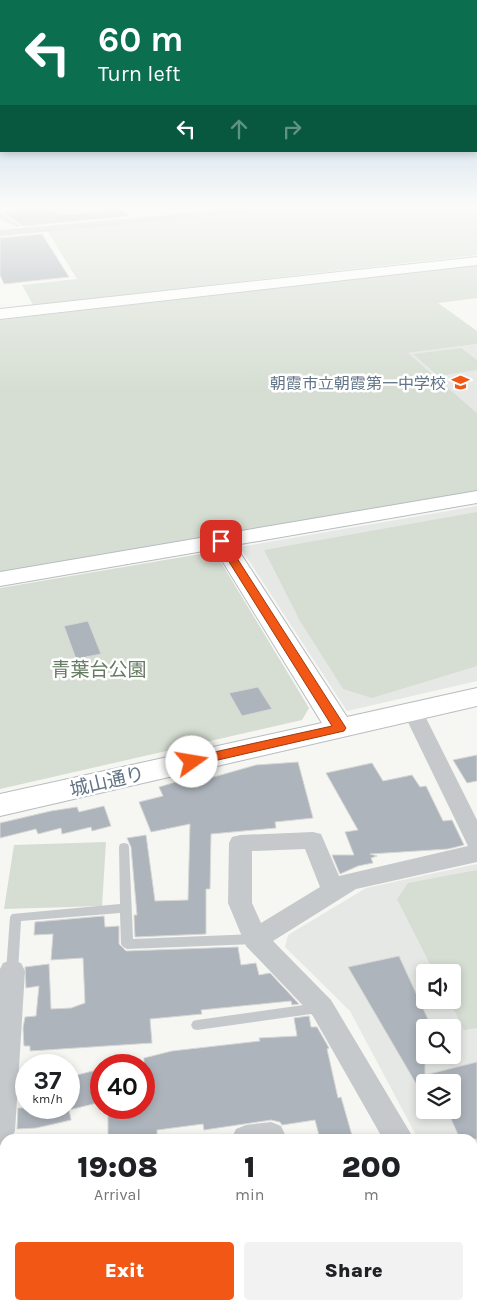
<!DOCTYPE html>
<meta charset="utf-8">
<style>
body{margin:0;font-family:Karla,"Noto Sans JP",sans-serif;background:#f2f2f2;color:#202124;height:100vh;display:flex;flex-direction:column;font-size:19px;white-space:nowrap}
*{box-sizing:border-box;margin:0}
p{font-size:16px;color:#757577}
.icon{flex:none;width:28px;height:28px;fill:none;stroke:currentColor;stroke-width:2;stroke-linecap:round;stroke-linejoin:round}
.map{position:relative;flex:1;overflow:hidden}
.sheet{position:absolute;left:0px;top:1134px;width:478px;height:176px;display:flex;flex-direction:column;background:#fff;border-radius:15px 15px 0 0;box-shadow:0 2px 8px #0003}
.sheet>*{flex:none}
.banner{position:absolute;left:0px;top:0px;width:478px;height:152px;box-shadow:0 2px 8px #0003;background:#0b6e4f;color:#fff;overflow:hidden}
.tools{position:absolute;left:416px;top:964px;display:grid;gap:10px}
.tools a{display:grid;place-items:center;width:45px;height:45px;border-radius:5px;background:#fff;box-shadow:0 2px 8px #0003;font-size:25px}
.speed{position:absolute;left:15px;top:1054px;display:flex;gap:10px;font-size:25px;font-weight:700;text-align:center}
.speed>*{display:grid;place-content:center;width:65px;height:65px;border-radius:50%;background:#fff;box-shadow:0 2px 8px #0003;line-height:1}
.speed small{font-size:12px;font-weight:400}
.speed .limit{border:8px solid #d22;background:#fff;color:#111}
.pin{position:absolute;display:grid;place-items:center;width:42px;height:42px;color:#fff;margin:-21px;border-radius:10px;box-shadow:0 2px 8px #0006}
.me{position:absolute;width:55px;margin:-28px;rotate:77deg;stroke-linejoin:round;filter:drop-shadow(0 0 4px #0008)}
.turn{display:flex;align-items:center;gap:18px;height:105px;padding:0 15px;font-size:22px}
.turn .icon{width:65px;height:65px;stroke-width:2.5}
.turn b{display:block;font-size:35px;line-height:42px}
.lanes{display:flex;align-items:center;height:48px;padding:0 15px;background:#0003;justify-content:center;gap:25px;direction:ltr}
.lanes .off{opacity:.35}
.eta{display:flex;justify-content:space-evenly;align-items:center;height:85px;text-align:center}
.eta b{font-size:30px;font-weight:800;line-height:35px}
.cta{display:flex;gap:10px;margin-top:auto;padding:10px 15px}
.cta a{flex:1;height:58px;border-radius:5px;background:#f25716;color:#fff;font-size:20px;font-weight:800;line-height:58px;text-align:center}
.cta a+a{background:#f2f2f2;color:#202124}
.map>svg:first-child{display:block}
.built{fill:#e6e8e5;fill-rule:evenodd}
.green{fill:#d6ded3}
.building{fill:#adb4bb;stroke:#d7d7d5}
.lines{fill:none;stroke-linecap:round;stroke-linejoin:round}
.secondary-casing{stroke:#b7bcc1;stroke-width:2}
.lane{fill:#c5c9cc;fill-rule:evenodd}
.street{fill:#c5c9cc;fill-rule:evenodd}
.secondary{fill:#fff;fill-rule:evenodd}
.route{fill:#f25716;stroke:#9d390e}
.labels{text-anchor:middle;stroke-width:5;stroke-linejoin:round;paint-order:stroke}
.far-poi-label{font-size:16px;fill:#627486;stroke:#fff;text-anchor:end}
.park-label{font-size:19px;fill:#657c62;stroke:#fff}
.street-label{font-size:19px;fill:#627486;stroke:#fff}
</style>
<div class="map">
<svg width="477" height="1309" viewBox="0 0 477 1309">
<rect width="100%" height="100%" fill="#f6f6f2"/>
<path class="built" d="M153,206h119l-108,10z
M477,344v69l-70,-60z
M477,506v175l-130,30 -107,-164z
M477,864v387l-5,-9v-103h-54l-68,-128 -65,-64 3,-12 78,-47zM425,972h27v28h-27zM425,1028h27v27h-27zM425,1082h27v28h-27z"/>
<path class="green" d="M298,206h179v49l-444,50 -11,-20 55,-6 -30,-49z
M477,265v33l-39,5 39,28v13l-69,9 69,60v78l-477,82v-253z
M461,348l16,12v10l-39,6 -25,-22z
M477,512v154l-105,32 -29,-9 -43,-68 -36,-71z
M206,553l10,1 93,154 -7,12 -302,69v-201z
M106,842l-4,64 -98,3 10,-64z
M477,870v158l-13,2 -15,-30h3v-28h-18l-37,-73 11,-16z"/>
<path class="building" d="M9,206h32l2,2 24,6 35,-3 6,-5h10l12,10 -107,10 -19,-13 15,-3z
M42,234l27,43 -65,7 -4,-9v-37z
M88,621l13,33 -25,5 -12,-33z
M258,687l14,22 -30,7 -13,-23z
M477,755v26l-10,2 -14,-23z
M298,762l15,56 -38,4 1,6 -65,6 -1,55h-4v45l-71,3 -1,-22h3l-6,-68 -4,-9 19,-3 9,66 33,-1 2,-76 -39,8 -12,-30 24,-6 -4,-9 41,-12 3,5 53,-15z
M372,763l11,18 29,-6 8,12 6,-1 17,35 9,-1 12,25 -16,4 -78,5 7,2 -6,2 2,5 -15,3 -18,8 -8,-19h22l-9,-23 13,-2 -32,-57z
M104,806l7,20 -19,5 -1,-4 -29,7 -1,-6 -23,6 -2,-5 -36,9v-15l51,-12 26,-4 2,5z
M104,916l1,11 14,-1v18l7,7 112,-4 3,18 15,-2 3,12 11,-2 29,31 -7,1 -1,-4 -90,9 1,4 -52,5 2,24 -122,8v-5h-6l-1,-18 2,-11 11,-1 3,-30 -13,2 -1,-21 24,-3 2,45 20,-1 14,-5 -2,-45 -32,2 2,-26 -19,1 1,-13z
M399,956l33,72h-7v47l52,-13v77h-17l-13,-29h5v-28h-27v17l-77,-132z
M309,1016l2,11h6l12,21 -2,1 11,49 3,-1 12,42h-33l-5,-19 -33,5 -2,-3 -9,-2 -67,10 -1,-6 -46,6v9h-49v-31h36v-50l28,-7 88,-10 -1,-3 38,-2 -3,-18z
M101,1069v33l-32,8 2,10 -35,8 -19,1 1,-21h51v-31z"/>
<g class="lines">
<defs>
<path id="secondary" d="M477,257v8l-477,54v-10z
M477,491v12l-242,42 112,172 130,-29v18l-477,110v-22l322,-71 -107,-174 -215,37v-14z"/>
</defs>
<use href="#secondary" class="secondary-casing"/>
<path class="lane" d="M3,218h4l14,8 -4,1 -14,-7z
M124,843l4,1 1,3 4,92 122,-5 4,2 2,3 -2,3 -4,2 -128,5 -4,-2 -2,-3 -1,-31 -99,8 -3,50 -2,4 -4,1 -4,-1 -2,-4 4,-54 2,-3 108,-10 -1,-57 1,-3z
M318,1003l4,1 2,4 -2,4 -4,1 -121,17 -4,-1 -2,-4 2,-4 4,-1z
M79,1305h16l2,3 -20,1z
M422,1305h16l2,4h-16z"/>
<path class="street" d="M43,206h63l-4,3 -35,3z
M266,206h27l-4,3 -289,27v-6z
M0,213l8,4v4l-8,-1z
M413,706l7,1 3,5 54,108v42l-121,27 -83,52 58,59 83,139h-31l-70,-123 -67,-70 -18,-43 1,-60 3,-6 8,-2 73,-3 8,2 18,42 129,-30 -65,-134 3,-5zM305,849l15,38 -59,36 -9,-20v-52z
M12,960l9,3 4,8 -10,160 -4,8h-6v4l-5,2v-176l3,-6z
M271,1122l10,4 6,13h-56l5,-10 10,-4z
M174,1305h34v4h-34z
M225,1305h38l-2,4h-38z
M297,1305h34l2,4h-34z"/>
<use href="#secondary" class="secondary"/>
</g>
<linearGradient id="sky" x2="0" y2="1"><stop stop-color="#97bcde"/><stop offset="0.53" stop-color="#fbfbf9"/><stop offset="1" stop-color="#fbfbf9" stop-opacity="0"/></linearGradient>
<rect width="477" height="389" fill="url(#sky)"/>
<path class="route" d="M218,539l8,2 120,187 -2,3 -152,35 -5,-1 -2,-3 7,-5 140,-31 -116,-185z"/>
<defs>
<symbol id="school-bare" viewBox="-9 -9 18 18"><path d="M0-5L7-2L0 1L-7-2ZM-4 1L0 2.5L4 1V4Q0 6-4 4Z" fill="#f25716" stroke="#fff" stroke-width="2.5" paint-order="stroke"/></symbol>
</defs>
<g fill-rule="evenodd">
<use href="#school-bare" x="448" y="370" width="25" height="25"/>
</g>
<g class="labels">
<g class="far-poi-label">
<text x="446" y="389">朝霞市立朝霞第一中学校</text>
</g>
<g class="park-label">
<text x="99" y="676">青葉台公園</text>
</g>
<g class="street-label">
<text transform="translate(107 781) rotate(-13)" y="7">城山通り</text>
</g>
</g>
</svg>
<div class="tools">
<a><svg class="icon" aria-label="sound" viewBox="0 0 24 24"><path d="M4 9h4l5-4v14l-5-4H4zM17 9q2 3 0 6"/></svg></a>
<a><svg class="icon" aria-label="search" viewBox="0 0 24 24"><circle cx="10" cy="10" r="6"/><path d="M15 15l6 6"/></svg></a>
<a><svg class="icon" aria-label="layers" viewBox="0 0 24 24"><path d="M12 4l9 5-9 5-9-5zM3 14l9 5 9-5"/></svg></a>
</div>
<div class="speed"><div>37<small>km/h</small></div><div class="limit">40</div></div>
<div class="pin" style="left:221px;top:541px;background:#d93025"><svg class="icon" aria-label="arrive" viewBox="0 0 24 24"><path d="M6 21V4h12l-3 4 3 4H6"/></svg></div>
<svg class="me" style="left:192px;top:762px" viewBox="-20 -20 40 40"><circle r="19" fill="#fff"/><path d="M0-13L10 11 0 6-10 11z" fill="#f25716"/></svg>
<div class="banner">
<div class="turn"><svg class="icon" aria-label="left" viewBox="0 0 24 24"><path d="M17 20v-9H6M10 6l-5 5 5 5"/></svg><div><b>60 m</b>Turn left</div></div>
<div class="lanes"><svg class="icon" aria-label="left" viewBox="0 0 24 24"><path d="M17 20v-9H6M10 6l-5 5 5 5"/></svg><svg class="icon off" aria-label="ahead" viewBox="0 0 24 24"><path d="M12 20V5M6 11l6-6 6 6"/></svg><svg class="icon off" aria-label="right" viewBox="0 0 24 24"><path d="M7 20v-9h11M14 6l5 5-5 5"/></svg></div>
</div>
<section class="sheet">
<div class="eta">
<div><b>19:08</b><p>Arrival</p></div>
<div><b>1</b><p>min</p></div>
<div><b>200</b><p>m</p></div>
</div>
<div class="cta"><a>Exit</a><a>Share</a></div>
</section>
</div>
